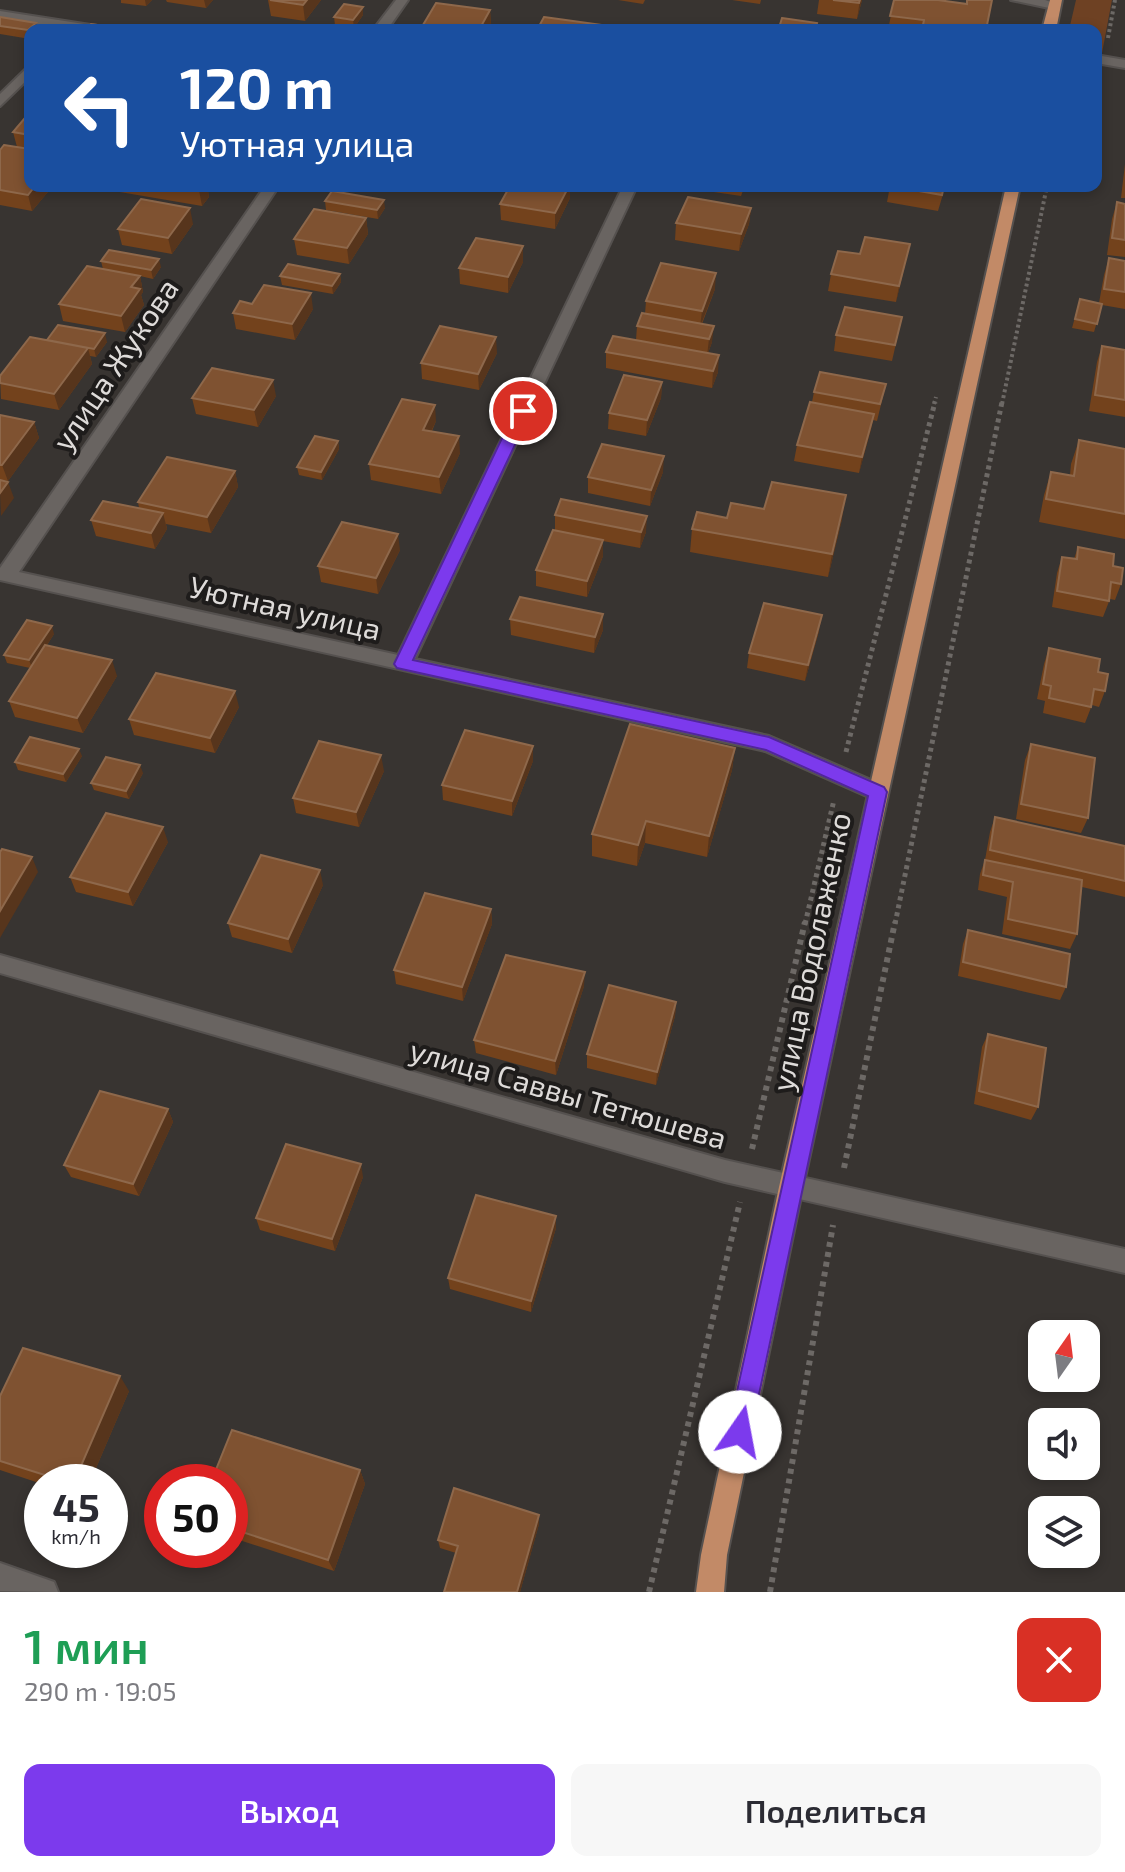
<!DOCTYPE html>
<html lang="ru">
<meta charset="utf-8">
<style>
body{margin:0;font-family:"Exo 2",sans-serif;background:#f7f7f7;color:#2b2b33;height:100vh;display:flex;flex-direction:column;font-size:30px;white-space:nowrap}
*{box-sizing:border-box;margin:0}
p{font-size:26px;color:#7c7c81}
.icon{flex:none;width:44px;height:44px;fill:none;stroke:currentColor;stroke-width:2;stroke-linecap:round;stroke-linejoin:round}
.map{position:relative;height:1592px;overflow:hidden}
.panel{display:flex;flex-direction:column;background:#fff;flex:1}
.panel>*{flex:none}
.banner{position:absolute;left:24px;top:24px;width:1078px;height:168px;border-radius:16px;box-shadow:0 4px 12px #0003;background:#1a4fa0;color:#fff;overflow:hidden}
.needle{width:52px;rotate:14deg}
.fabs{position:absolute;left:1028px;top:1320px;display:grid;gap:16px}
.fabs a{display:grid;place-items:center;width:72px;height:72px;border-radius:16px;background:#fff;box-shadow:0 4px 12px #0003;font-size:40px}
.speed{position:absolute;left:24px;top:1464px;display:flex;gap:16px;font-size:40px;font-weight:700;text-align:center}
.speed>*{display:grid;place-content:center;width:104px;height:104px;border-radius:50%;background:#fff;box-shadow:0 4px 12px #0003;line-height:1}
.speed small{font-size:20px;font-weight:400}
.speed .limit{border:12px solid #d22;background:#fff;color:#111}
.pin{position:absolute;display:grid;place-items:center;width:68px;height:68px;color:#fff;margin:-34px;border:4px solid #fff;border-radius:50%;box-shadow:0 2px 8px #0007}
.me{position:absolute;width:88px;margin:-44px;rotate:12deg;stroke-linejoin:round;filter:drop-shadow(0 0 6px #0008)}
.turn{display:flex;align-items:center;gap:28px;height:168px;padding:0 24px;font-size:36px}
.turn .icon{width:104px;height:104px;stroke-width:2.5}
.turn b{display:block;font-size:56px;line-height:68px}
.round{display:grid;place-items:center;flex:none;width:84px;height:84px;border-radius:16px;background:#f7f7f7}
.summary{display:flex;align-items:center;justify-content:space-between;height:136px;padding:0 24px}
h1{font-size:48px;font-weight:600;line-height:60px;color:#1e9e55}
.button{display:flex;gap:16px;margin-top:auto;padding:16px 24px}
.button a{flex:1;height:92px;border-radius:16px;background:#7c3aed;color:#fff;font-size:32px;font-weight:600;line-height:92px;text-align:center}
.button a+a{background:#f7f7f7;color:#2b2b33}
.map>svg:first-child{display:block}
.green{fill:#6e4123}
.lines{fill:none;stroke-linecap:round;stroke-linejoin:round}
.minor-casing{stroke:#55514f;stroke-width:4}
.major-casing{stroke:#55514f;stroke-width:4}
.path-far2{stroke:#6d6966;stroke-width:4;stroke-dasharray:3 3;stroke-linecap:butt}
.path-far1{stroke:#6d6966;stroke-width:5;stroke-dasharray:4 4;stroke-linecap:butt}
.path{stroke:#6d6966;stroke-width:6;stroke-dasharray:5 5;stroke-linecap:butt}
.minor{fill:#696461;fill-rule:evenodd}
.major{fill:#c28a67;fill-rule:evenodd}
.wall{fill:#73421c}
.shaded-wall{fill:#57351c}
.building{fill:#7f5231;stroke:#8e684b;stroke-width:2}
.route{fill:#7c3aed;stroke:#51269a;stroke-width:2}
.labels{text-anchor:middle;stroke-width:8;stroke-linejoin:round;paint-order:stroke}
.street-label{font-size:30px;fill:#dedbd9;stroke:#1e1c1b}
</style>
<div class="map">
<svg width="1125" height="1592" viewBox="0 0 1125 1592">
<rect width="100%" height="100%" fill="#383431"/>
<path class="green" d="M1076,0h36l-10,53 -6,-2v-21h-27z"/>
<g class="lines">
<defs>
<path id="minor" d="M396,0h12l-21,30h-14z
M1011,0h34l15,5 -6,4z
M0,11l97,15 7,4h-32l-72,-11z
M1096,55l29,5v8l-29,-5z
M30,65v12l-30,29v-12z
M265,186h14l-260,386 379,83 225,-469h14l-222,473 354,77 116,50 3,6 -3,6h-14l-106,-47 -765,-171v-12z
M0,955l725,205 400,89v24l-400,-91 -725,-209z
M0,1563l54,19 4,10 -58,-1z"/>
<path id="major" d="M1050,0h12l-6,30h-14z
M1006,186h14l-217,1001 -76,368 -3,37h-28l5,-37 78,-368z"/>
</defs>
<use href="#minor" class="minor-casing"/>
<use href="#major" class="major-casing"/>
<path class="path-far2" d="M1108,38l7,-38
M934,404l2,-7
M1002,404l45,-218"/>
<path class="path-far1" d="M846,752l89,-350
M805,924l29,-124
M895,924l107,-522"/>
<path class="path" d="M752,1149l53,-227
M844,1168l51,-246
M649,1592l91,-390
M770,1592l63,-367"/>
<use href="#minor" class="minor"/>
<use href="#major" class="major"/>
</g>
<path class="wall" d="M121,0h31l-6,6 -25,-3z
M166,0h47l-7,8 -39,-6z
M268,0h53l-16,21 -34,-5z
M618,0h27l-2,4z
M732,0h29l-1,4z
M819,0h43l-5,19 -40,-5z
M894,0l92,30h-98z
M363,7v8l-9,13 -19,-3 -1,-8z
M490,10l1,15 -2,5h-65l-1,-5z
M0,17l36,6 1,7h-7v9l-30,-5z
M30,112v74h41l-3,4 -16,-3 -20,24 -32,-6v-55l17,-3 -4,-15z
M1125,164v34h-4z
M113,186h101l-4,6 -2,-1 1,6 -7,9 -88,-15z
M707,186h54l-1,4 -16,-2 -3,8 -34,-5z
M890,186l53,8 -5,17 -51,-9z
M570,198l-15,31 -54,-9 -1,-16z
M325,201l60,7 -7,11 -52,-9z
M1117,202l8,2v53l-18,-2 5,-36z
M751,208l-2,16 -10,27 -64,-11 1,-17z
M366,218l2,16 -19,30 -52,-9 -3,-16z
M193,224l-21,30 -50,-9 -4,-16z
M910,244l-14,58 -68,-11 3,-17 29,-20z
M1109,258l16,3v48l-23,-4 -8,27 -22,-4 8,-29 19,4 5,-28z
M101,261l60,6 -8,12 -13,-3 3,16 -2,3 3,10 -19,27 -62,-11 -4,-17 44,-35z
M523,262l-15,31 -48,-9 -1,-16z
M340,274l1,8 -8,12 -51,-9 -2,-9z
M715,289l-13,35 10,18 -4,11 10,19 -6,16 -106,-20v-16l30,-12 1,-14 8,-12 1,-13z
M252,304l61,5 -18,31 -59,-11 -3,-16z
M902,317l-10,44 -58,-10 2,-16z
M47,340l60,2 -11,15 -6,-1 2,8 -33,46 -58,-11 -1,-23z
M1102,346l23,4v67l-36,-6 8,-49z
M497,353l-18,37 -57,-11 -1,-16z
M662,382l-1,16 -15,38 -38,-7 1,-16z
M886,384l-9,37 -4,-1 -14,53 -65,-12 3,-16 15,-43 2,-10z
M276,396l-18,31 -62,-13 -4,-16z
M0,415l34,7 5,16 -31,43 -8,-1z
M436,421l-4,10 28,22 -19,41 -70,-14 -2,-16z
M1079,440l46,9v90l-86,-17 5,-27 7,-23 19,3 1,-11z
M338,441l1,8 -17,31 -23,-5 -2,-8z
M235,471l3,16 -27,46 -45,-9 1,5 -12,20 -59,-13 -5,-16 48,-12 -1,-6z
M663,472l-13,34 -62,-13v-16z
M555,515l91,17 -6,16 -37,-7v15l-16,41 -51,-11v-16l19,-40z
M727,518l115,1 -14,58 -138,-25 2,-23z
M1078,547l35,19 8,18 -6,16 -5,-1 -7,18 -51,-10 5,-34 5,-16 12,2z
M400,550l-22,44 -57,-12 -3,-16z
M603,614v16l-9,23 -83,-18 -1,-16z
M819,631l-14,50 -58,-13 2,-15z
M54,634l-7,11 70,31 -34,57 -68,-16 -6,-16 21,-33 -23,-5 -3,-8z
M1049,648l49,24 7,19 -6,16 -7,-2 -7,18 -42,-10 2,-12 -8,-2 7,-35z
M239,707l-24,46 -81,-18 -5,-16z
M1031,744l57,74 -7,15 -65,-14 9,-59z
M735,748l-3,22 -25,87 -62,-14 -8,23 -45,-10v-22z
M82,756l-16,26 -48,-12 -3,-8z
M533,761l-21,55 -69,-16 -1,-15z
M384,771l-25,56 -63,-14 -3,-15z
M143,773l-14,26 -35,-9 -3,-7z
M995,817l130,29v51l-43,-10 -5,47 -7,15 -68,-15 5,-37 -29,-7 2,-16 5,-14 5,-28z
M168,842l-35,64 -57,-14 -6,-15z
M323,885l-31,68 -60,-16 -4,-14z
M491,909l1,15 -29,77 -67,-17 -2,-14z
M968,930l98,57 -6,13 -102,-24 5,-32z
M584,986l-28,89 -80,-22 -2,-13z
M676,1002l-1,14 -19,69 -69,-17v-14z
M988,1034l50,73 -7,13 -57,-16 8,-57z
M168,1109l5,13 -34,74 -68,-19 -7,-12z
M363,1177l-28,74 -75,-21 -4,-12z
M556,1228l-25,84 -81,-23 -2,-11z
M129,1391l-39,91h-48v2l-42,-14v-74z
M360,1470l5,14 -31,87 -104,-34v-55z
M539,1524l-19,68h-76l12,-39 -16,-5 -2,-8z"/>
<path class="shaded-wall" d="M145,0h7l-6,6z
M204,0h9l-7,8z
M307,0h14l-16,21 -2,-16z
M860,0h2l-5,19z
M363,7v8l-9,13 -1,-8z
M490,10l1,15 -2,5h-10z
M36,23l1,7h-7v7l-2,-7z
M35,186l17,1 -20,24 -4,-16z
M202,186h5l2,11 -7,9 -3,-16z
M569,186h1v12l-15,31v-16z
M384,200l1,8 -7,11 -1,-9z
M190,208l3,16 -21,30 -4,-16z
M751,208l-2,16 -10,27 2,-17z
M366,218l2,16 -19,30 -2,-16z
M910,244l-4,17 -10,41 3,-16z
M523,246v16l-15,31v-16z
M159,259l2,8 -8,12 -2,-9z
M716,273l-1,16 -15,38 2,-16z
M340,274l1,8 -8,12 -1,-8z
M140,276l3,16 -2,3 3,10 -19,27 -4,-16 10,-29z
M311,293l2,16 -18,31 -3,-16z
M714,326l-2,16 -5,14 2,-17z
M105,333l2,9 -11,15 -2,-8z
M496,337l1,16 -18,37 -1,-16z
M88,348l4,16 -33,46 -5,-16z
M719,355l-1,17 -6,16 1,-17z
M273,380l3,16 -18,31 -4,-17z
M662,382l-1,16 -15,38 1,-16z
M435,405l1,16 -12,25 -1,-16z
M874,414l-3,16 -12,43 3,-16z
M34,422l5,16 -31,43 -6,-16z
M459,436l1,17 -19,41 -2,-17z
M338,441l1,8 -17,31 -1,-8z
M664,456l-1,16 -13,34 1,-16z
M235,471l3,16 -27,46 -4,-16z
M8,482l6,16 -13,18 -1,-23z
M846,495l-4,24 -14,58 4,-23z
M163,513l4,16 -12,20 -4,-16z
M647,516l-1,16 -6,16 1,-16z
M398,534l2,16 -22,44 -2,-16z
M603,540v16l-16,41v-16z
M603,614v16l-9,23 1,-16z
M822,615l-3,16 -14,50 3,-16z
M52,626l2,8 -22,34 -3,-8z
M112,660l5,16 -34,57 -6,-15z
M235,691l4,16 -24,46 -5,-15z
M533,746v15l-21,55v-15z
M735,748l-3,22 -25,87 2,-21z
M79,749l3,7 -16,26 -3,-8z
M381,755l3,16 -25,56 -3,-15z
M140,765l3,8 -14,26 -3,-8z
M646,821l-1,22 -8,23 1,-21z
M163,827l5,15 -35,64 -5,-14z
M32,857l6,15 -38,66v-27z
M320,870l3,15 -31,68 -4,-14z
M491,909l1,15 -29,77 -1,-14z
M585,972l-1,14 -28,89 -1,-14z
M676,1002l-1,14 -19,69 1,-13z
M168,1109l5,13 -34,74 -6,-12z
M361,1164l2,13 -28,74 -3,-12z
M556,1216v12l-25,84v-11z
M120,1376l9,15 -39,91h-16z
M360,1470l5,14 -31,87 -6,-11z
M539,1515v9l-19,68h-3z"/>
<path class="building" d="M270,0h37l-4,5z
M833,0h27l-1,3z
M894,0h44l29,4v-4h25l-6,30h-64l2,-10 -34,-4z
M436,3l54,7 -11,20h-17l-39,-5z
M344,4l19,3 -10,13 -19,-3z
M0,17l36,6 -8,7 -28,-4z
M544,17l80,11 -1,2h-86z
M782,18l35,5 -2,7h-22l-14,-2z
M91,24l41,6h-47z
M30,112v23l-17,-3z
M4,145l26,4v37h5l-7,9 -28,-5v-40z
M176,186h26l-3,4z
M510,186h59l-14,27 -55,-9z
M891,186h53l-2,9z
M332,191l52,9 -7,10 -52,-9z
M688,197l63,11 -10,26 -65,-11z
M141,199l49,9 -22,30 -50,-9z
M1117,202l8,2v36l-13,-2z
M314,209l52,9 -19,30 -53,-9z
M865,237l45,7 -11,42 -68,-12 7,-23 22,3z
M476,238l47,8 -15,31 -49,-9z
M109,250l50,9 -8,11 -50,-9z
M1109,258l16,3v31l-21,-3z
M661,263l55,10 -14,38 -56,-10z
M288,264l52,10 -8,12 -52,-10z
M87,266l53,10 -9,11 9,2 -19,27 -62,-12z
M264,285l47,8 -19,31 -59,-11 7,-12 12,3z
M1080,299l22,5 -5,20 -22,-5z
M845,307l57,10 -7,28 -59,-10z
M642,313l72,13 -5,13 -72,-13z
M58,325l47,8 -11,16 -47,-9z
M440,326l56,11 -18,37 -57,-11z
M613,336l106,19 -6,16 -107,-19z
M30,337l58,11 -34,46 -54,-11v-7z
M1102,346l23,4v50l-30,-5z
M212,368l61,12 -19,30 -62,-12z
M820,372l66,12 -6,20 -66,-12z
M624,375l38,7 -15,38 -38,-7z
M402,399l33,6 -12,25 36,6 -20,41 -70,-13z
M810,402l64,12 -12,43 -65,-12z
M0,415l34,7 -32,43h-2z
M315,436l23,5 -17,31 -24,-5z
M1079,440l46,9v65l-79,-15 5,-27 23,4z
M602,444l62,12 -13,34 -63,-13z
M167,457l68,14 -28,46 -69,-15z
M0,480l8,2 -8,11z
M772,482l74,13 -14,59 -140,-25 5,-17 30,6 4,-15 33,6z
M561,499l86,17 -6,16 -86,-17z
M103,501l60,12 -12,20 -60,-13z
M342,522l56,12 -22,44 -58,-12z
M553,530l50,10 -16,41 -51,-11z
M1078,547l36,7 -1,12 10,2 -2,16 -10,-2 -2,19 -52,-10 5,-34 15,2z
M520,597l83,17 -8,23 -85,-18z
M764,603l58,12 -14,50 -59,-12z
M27,620l25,6 -23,34 -25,-5z
M45,645l67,15 -35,58 -68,-17z
M1049,648l51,11 -2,13 10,2 -3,17 -11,-2 -3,18 -42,-9 2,-12 -8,-2z
M156,673l79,18 -25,47 -81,-19z
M630,724l105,24 -26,88 -63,-15 -8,24 -46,-11z
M465,730l68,16 -21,55 -70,-16z
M30,737l49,12 -16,25 -48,-12z
M319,741l62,14 -25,57 -63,-14z
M1031,744l64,14 -7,60 -67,-14z
M106,757l34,8 -14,26 -35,-8z
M106,813l57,14 -35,65 -58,-15z
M995,817l130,29v35l-135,-31z
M2,849l30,8 -32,54v-59z
M261,855l59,15 -32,69 -60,-16z
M985,860l97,20 -5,54 -69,-15 5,-37 -30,-7z
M425,893l66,16 -29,78 -68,-17z
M968,930l102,24 -4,33 -103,-25z
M506,955l79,17 -30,89 -81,-21z
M609,985l67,17 -19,70 -70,-18z
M988,1034l58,14 -8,59 -59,-16z
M100,1091l68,18 -35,75 -69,-19z
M286,1144l75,20 -29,75 -76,-21z
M476,1195l80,21 -25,85 -83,-23z
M23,1348l97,28 -46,106h-7l-67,-21v-65z
M232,1430l128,40 -32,90 -98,-32v-46h-19z
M454,1488l85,27 -22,77h-73l14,-46 -20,-6z"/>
<path class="route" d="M523,406l8,5 -118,249 356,77 115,50 3,5 -136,640 -3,9 -8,3 -9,-3 -3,-9 140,-636 -102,-46 -369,-82 -3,-4 121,-253z"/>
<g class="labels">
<g class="street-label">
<text transform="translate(116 365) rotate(-56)" y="10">улица Жукова</text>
<text transform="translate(285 609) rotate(13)" y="10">Уютная улица</text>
<text transform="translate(812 952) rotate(-78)" y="10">улица Водолаженко</text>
<text transform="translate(568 1095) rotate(16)" y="10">улица Саввы Тетюшева</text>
</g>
</g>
</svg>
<div class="fabs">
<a><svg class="needle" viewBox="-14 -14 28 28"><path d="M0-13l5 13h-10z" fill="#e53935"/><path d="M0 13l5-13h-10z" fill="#7c7c81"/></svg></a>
<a><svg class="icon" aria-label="sound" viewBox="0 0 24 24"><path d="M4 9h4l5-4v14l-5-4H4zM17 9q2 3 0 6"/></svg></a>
<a><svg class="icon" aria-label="layers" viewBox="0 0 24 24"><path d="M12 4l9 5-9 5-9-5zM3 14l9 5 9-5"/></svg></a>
</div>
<div class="speed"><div>45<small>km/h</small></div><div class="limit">50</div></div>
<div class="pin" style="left:523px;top:411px;background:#d93025"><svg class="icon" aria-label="arrive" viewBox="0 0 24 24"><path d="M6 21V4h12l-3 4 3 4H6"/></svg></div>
<svg class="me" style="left:740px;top:1432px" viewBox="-20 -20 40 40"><circle r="19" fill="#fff"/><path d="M0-13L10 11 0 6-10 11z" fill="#7c3aed"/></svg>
<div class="banner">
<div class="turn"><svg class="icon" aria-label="left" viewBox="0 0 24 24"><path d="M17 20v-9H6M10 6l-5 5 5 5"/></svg><div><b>120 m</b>Уютная улица</div></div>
</div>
</div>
<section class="panel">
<div class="summary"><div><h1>1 мин</h1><p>290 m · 19:05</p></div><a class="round" style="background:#d93025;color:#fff"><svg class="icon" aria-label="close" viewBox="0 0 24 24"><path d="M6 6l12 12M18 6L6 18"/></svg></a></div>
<div class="button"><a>Выход</a><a>Поделиться</a></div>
</section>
